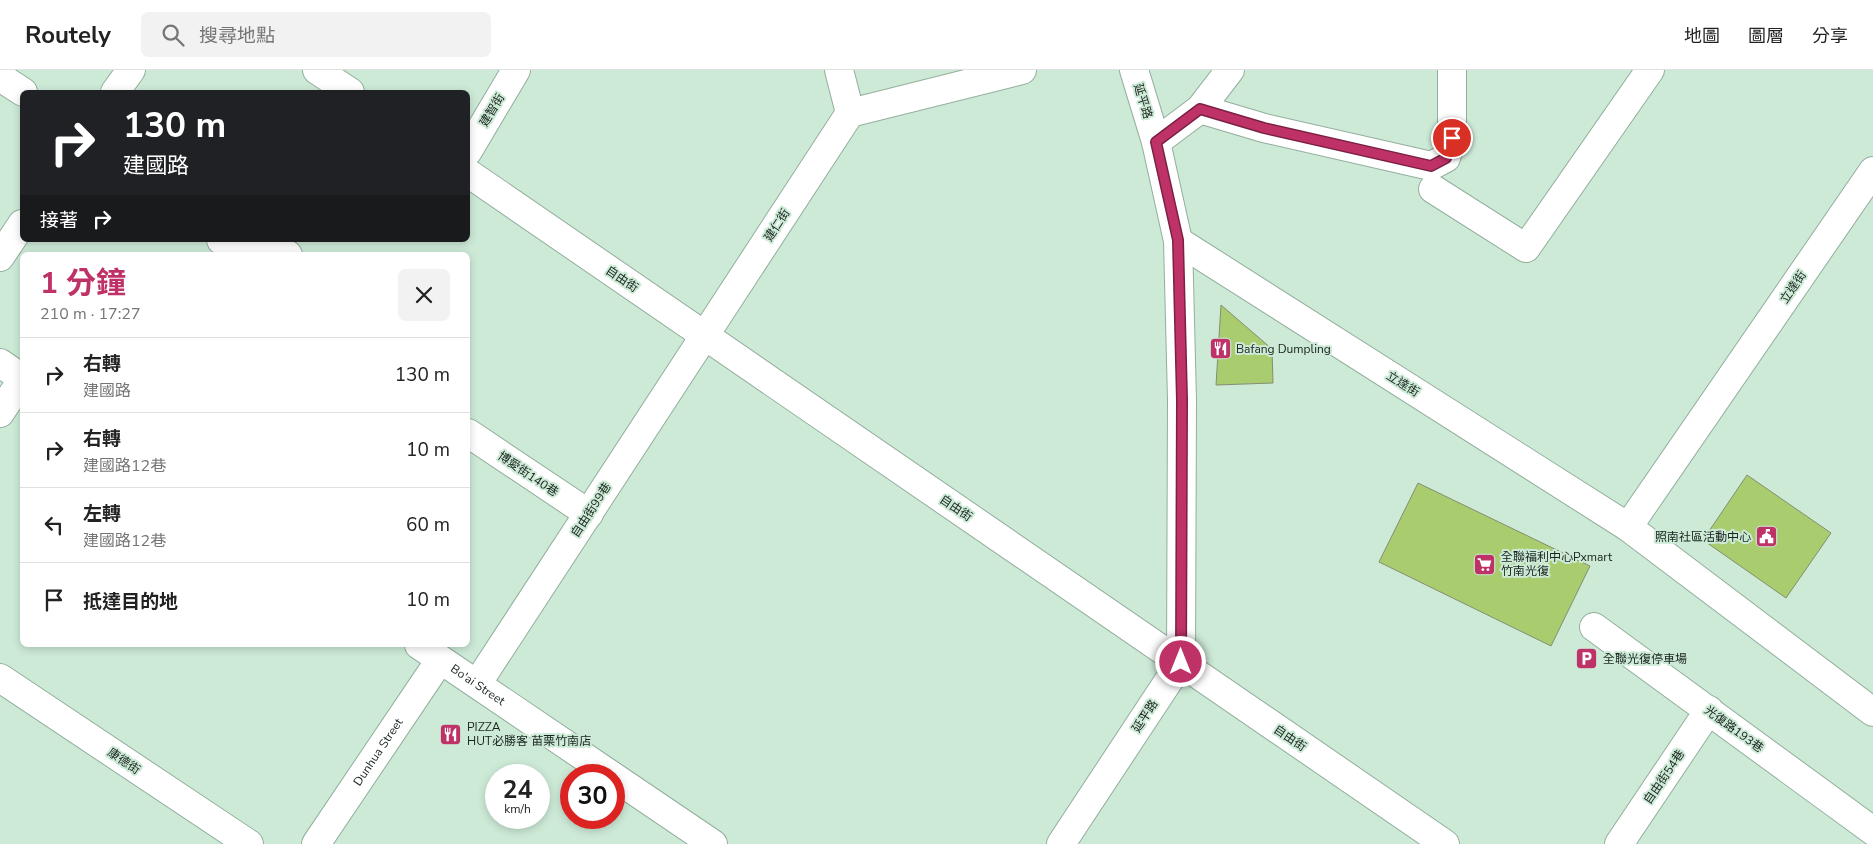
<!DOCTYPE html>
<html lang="zh-TW">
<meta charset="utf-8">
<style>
body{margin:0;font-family:"Nunito Sans","Noto Sans TC",sans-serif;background:#f2f2f2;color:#222;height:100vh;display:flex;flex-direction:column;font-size:19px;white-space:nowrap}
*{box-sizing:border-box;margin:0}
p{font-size:16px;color:#767676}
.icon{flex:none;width:28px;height:28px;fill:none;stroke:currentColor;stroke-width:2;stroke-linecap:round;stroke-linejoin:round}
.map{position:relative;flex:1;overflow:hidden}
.details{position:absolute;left:20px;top:182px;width:450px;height:395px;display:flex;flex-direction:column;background:#fff;border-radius:8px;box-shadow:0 2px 8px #0003}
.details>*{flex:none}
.guide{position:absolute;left:20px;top:20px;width:450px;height:152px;border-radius:8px;box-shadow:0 2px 8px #0003;background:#202124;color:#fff;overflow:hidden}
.speed{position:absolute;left:485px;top:694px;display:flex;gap:10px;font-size:25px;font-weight:700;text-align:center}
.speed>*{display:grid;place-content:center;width:65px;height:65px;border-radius:50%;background:#fff;box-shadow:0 2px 8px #0003;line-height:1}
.speed small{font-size:12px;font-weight:400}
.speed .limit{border:8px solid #d22;background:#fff;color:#111}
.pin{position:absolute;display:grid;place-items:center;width:42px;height:42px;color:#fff;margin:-21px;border:2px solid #fff;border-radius:50%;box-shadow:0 1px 5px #0007}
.me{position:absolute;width:55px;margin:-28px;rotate:0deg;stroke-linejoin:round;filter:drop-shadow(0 0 4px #0008)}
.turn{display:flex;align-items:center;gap:18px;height:105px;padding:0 20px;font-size:22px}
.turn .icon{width:65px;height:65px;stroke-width:2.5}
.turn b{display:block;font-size:35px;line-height:42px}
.then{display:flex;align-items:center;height:48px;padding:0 20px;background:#0003;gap:10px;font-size:19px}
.round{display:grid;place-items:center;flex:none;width:52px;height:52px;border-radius:8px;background:#f2f2f2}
.summary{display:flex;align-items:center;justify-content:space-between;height:85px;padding:0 20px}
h1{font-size:30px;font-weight:700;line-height:38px;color:#be3267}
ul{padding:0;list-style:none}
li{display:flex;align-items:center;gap:15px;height:75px;padding:0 20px;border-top:1px solid #e0e0e0}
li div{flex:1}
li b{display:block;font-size:19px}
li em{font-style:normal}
header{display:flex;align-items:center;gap:30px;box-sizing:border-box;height:70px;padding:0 25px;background:#fff;border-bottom:1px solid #e0e0e0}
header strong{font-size:24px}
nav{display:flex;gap:28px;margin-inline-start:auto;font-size:18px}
.search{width:350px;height:45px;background:#f2f2f2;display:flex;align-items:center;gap:12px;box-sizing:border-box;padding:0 18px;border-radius:8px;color:#767676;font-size:19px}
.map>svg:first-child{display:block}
.building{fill:#a8cc6e;stroke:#838e74}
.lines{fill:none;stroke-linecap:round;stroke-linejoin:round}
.minor-casing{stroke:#93ae9d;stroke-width:30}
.minor{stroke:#fff;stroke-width:28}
.route-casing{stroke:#7c2043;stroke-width:12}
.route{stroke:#be3267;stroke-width:9}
.labels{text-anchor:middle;stroke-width:4;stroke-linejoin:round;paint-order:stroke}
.street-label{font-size:12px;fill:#19231d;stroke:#cdead7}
.poi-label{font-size:12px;fill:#19231d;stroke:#cdead7;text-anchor:start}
</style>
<header>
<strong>Routely</strong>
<div class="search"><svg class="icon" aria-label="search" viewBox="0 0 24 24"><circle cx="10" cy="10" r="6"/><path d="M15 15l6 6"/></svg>搜尋地點</div>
<nav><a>地圖</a><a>圖層</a><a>分享</a></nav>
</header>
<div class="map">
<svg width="1873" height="774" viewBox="0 0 1873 774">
<rect width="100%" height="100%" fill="#cdead7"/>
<path class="building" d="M1221,235l51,44 1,34 -57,2z
M1747,405l84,58 -45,65 -83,-58z
M1418,413l172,83 -39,80 -172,-84z"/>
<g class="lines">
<defs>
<g id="minor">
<path d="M317,0l33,22"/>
<path d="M839,0l11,43"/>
<path d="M0,7l23,15"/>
<path d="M115,22l16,-22"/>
<path d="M1200,39l64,19 167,38 15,-8 6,-20v-68"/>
<path d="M1156,72l44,-33 30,-39"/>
<path d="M468,81l48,-81"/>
<path d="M468,103l977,671"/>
<path d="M1433,119l93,59 124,-178"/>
<path d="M221,170l67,15"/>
<path d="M1178,171l450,286 245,185"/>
<path d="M0,187l22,-33"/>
<path d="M0,293l22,15"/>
<path d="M0,343l22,-33"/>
<path d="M468,363l121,81"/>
<path d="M1628,457l245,-356"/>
<path d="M1594,557l279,204"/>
<path id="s1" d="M419,575l192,130"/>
<path d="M0,608l249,166"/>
<path d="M477,614l373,-571 172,-43"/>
<path d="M614,707l99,67"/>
<path id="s2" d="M316,774l124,-184"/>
<path d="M1061,774l120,-182 1,-262 -4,-159 -22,-99 -22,-72"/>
<path d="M1619,774l90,-134"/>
</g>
</defs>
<use href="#minor" class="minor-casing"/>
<use href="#minor" class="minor"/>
</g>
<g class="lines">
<defs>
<path id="route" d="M1181,592l1,-262 -4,-160 -22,-98 44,-33 64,19 167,38 15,-8 6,-20"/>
</defs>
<use href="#route" class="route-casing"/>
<use href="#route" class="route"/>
</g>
<defs>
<symbol id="restaurant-square" viewBox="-11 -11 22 22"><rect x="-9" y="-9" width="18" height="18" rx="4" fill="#be3267" stroke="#cdead7"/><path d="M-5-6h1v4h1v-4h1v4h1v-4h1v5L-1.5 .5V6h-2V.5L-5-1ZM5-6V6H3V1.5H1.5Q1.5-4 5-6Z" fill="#fff"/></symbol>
<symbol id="civic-square" viewBox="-11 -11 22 22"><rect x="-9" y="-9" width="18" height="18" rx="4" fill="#be3267" stroke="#cdead7"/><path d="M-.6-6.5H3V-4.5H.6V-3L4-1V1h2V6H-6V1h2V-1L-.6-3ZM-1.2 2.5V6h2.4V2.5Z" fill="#fff"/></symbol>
<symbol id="supermarket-square" viewBox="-11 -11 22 22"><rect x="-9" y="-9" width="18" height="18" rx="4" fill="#be3267" stroke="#cdead7"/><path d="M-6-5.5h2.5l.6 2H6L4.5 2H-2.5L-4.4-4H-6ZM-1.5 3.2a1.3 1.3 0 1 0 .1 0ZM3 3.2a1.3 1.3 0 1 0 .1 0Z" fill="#fff"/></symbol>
<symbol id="parking-square" viewBox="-11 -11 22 22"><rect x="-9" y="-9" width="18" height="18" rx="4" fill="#be3267" stroke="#cdead7"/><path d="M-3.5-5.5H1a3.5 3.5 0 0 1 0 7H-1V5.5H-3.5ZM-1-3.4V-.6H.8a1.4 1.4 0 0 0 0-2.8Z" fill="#fff"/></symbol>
</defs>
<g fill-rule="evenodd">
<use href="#restaurant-square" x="1208" y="266" width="25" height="25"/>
<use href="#civic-square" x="1754" y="454" width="25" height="25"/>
<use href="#supermarket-square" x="1472" y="482" width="25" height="25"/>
<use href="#parking-square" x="1574" y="576" width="25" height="25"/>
<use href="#restaurant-square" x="438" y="652" width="25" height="25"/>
</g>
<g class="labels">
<g class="street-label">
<text transform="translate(1143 31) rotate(73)" y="4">延平路</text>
<text transform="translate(492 40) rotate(-59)" y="4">建智街</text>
<text transform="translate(777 155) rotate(-57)" y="4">建仁街</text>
<text transform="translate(622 209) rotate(34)" y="4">自由街</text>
<text transform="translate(1793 217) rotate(-56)" y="4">立達街</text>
<text transform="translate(1403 314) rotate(32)" y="4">立達街</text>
<text transform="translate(528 404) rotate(34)" y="4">博愛街140巷</text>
<text transform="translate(956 438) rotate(34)" y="4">自由街</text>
<text transform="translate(591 440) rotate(-57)" y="4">自由街99巷</text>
<text dy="4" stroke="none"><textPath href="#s1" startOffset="71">Bo'ai Street</textPath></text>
<text transform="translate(1145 646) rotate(-57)" y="4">延平路</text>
<text transform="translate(1734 659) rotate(36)" y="4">光復路193巷</text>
<text transform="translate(1290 668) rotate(34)" y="4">自由街</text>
<text dy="4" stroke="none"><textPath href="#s2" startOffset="111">Dunhua Street</textPath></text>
<text transform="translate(124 691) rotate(34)" y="4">康德街</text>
<text transform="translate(1664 707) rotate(-56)" y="4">自由街54巷</text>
</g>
<g class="poi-label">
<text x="1236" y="283">Bafang Dumpling</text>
<text x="1751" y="471" text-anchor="end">照南社區活動中心</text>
<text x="1501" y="491">全聯福利中心Pxmart<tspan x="1501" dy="14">竹南光復</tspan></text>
<text x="1603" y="593">全聯光復停車場</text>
<text x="467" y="661">PIZZA<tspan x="467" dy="14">HUT必勝客 苗栗竹南店</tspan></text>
</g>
</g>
</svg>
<div class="speed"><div>24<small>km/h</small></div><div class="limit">30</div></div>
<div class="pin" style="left:1452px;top:68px;background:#d93025"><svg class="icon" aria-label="arrive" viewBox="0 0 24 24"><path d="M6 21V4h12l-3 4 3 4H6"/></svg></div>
<svg class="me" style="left:1181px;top:592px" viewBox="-20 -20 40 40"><circle r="17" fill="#be3267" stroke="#fff" stroke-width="3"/><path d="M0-11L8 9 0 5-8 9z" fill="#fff"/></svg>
<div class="guide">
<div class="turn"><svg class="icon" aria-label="right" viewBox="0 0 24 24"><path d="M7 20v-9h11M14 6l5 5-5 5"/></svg><div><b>130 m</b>建國路</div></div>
<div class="then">接著<svg class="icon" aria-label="right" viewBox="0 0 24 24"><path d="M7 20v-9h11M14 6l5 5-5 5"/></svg></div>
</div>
<section class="details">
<div class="summary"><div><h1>1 分鐘</h1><p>210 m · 17:27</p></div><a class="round"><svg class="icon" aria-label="close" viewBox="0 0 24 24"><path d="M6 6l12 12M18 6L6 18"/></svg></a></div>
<ul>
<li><svg class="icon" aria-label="right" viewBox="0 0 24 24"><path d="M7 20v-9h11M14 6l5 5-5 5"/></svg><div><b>右轉</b><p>建國路</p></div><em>130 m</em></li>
<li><svg class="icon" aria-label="right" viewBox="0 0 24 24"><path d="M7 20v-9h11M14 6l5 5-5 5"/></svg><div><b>右轉</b><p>建國路12巷</p></div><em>10 m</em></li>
<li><svg class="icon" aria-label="left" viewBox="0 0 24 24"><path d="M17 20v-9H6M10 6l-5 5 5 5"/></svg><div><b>左轉</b><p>建國路12巷</p></div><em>60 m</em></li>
<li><svg class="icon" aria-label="arrive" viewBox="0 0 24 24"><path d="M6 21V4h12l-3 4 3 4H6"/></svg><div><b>抵達目的地</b></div><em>10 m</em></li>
</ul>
</section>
</div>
